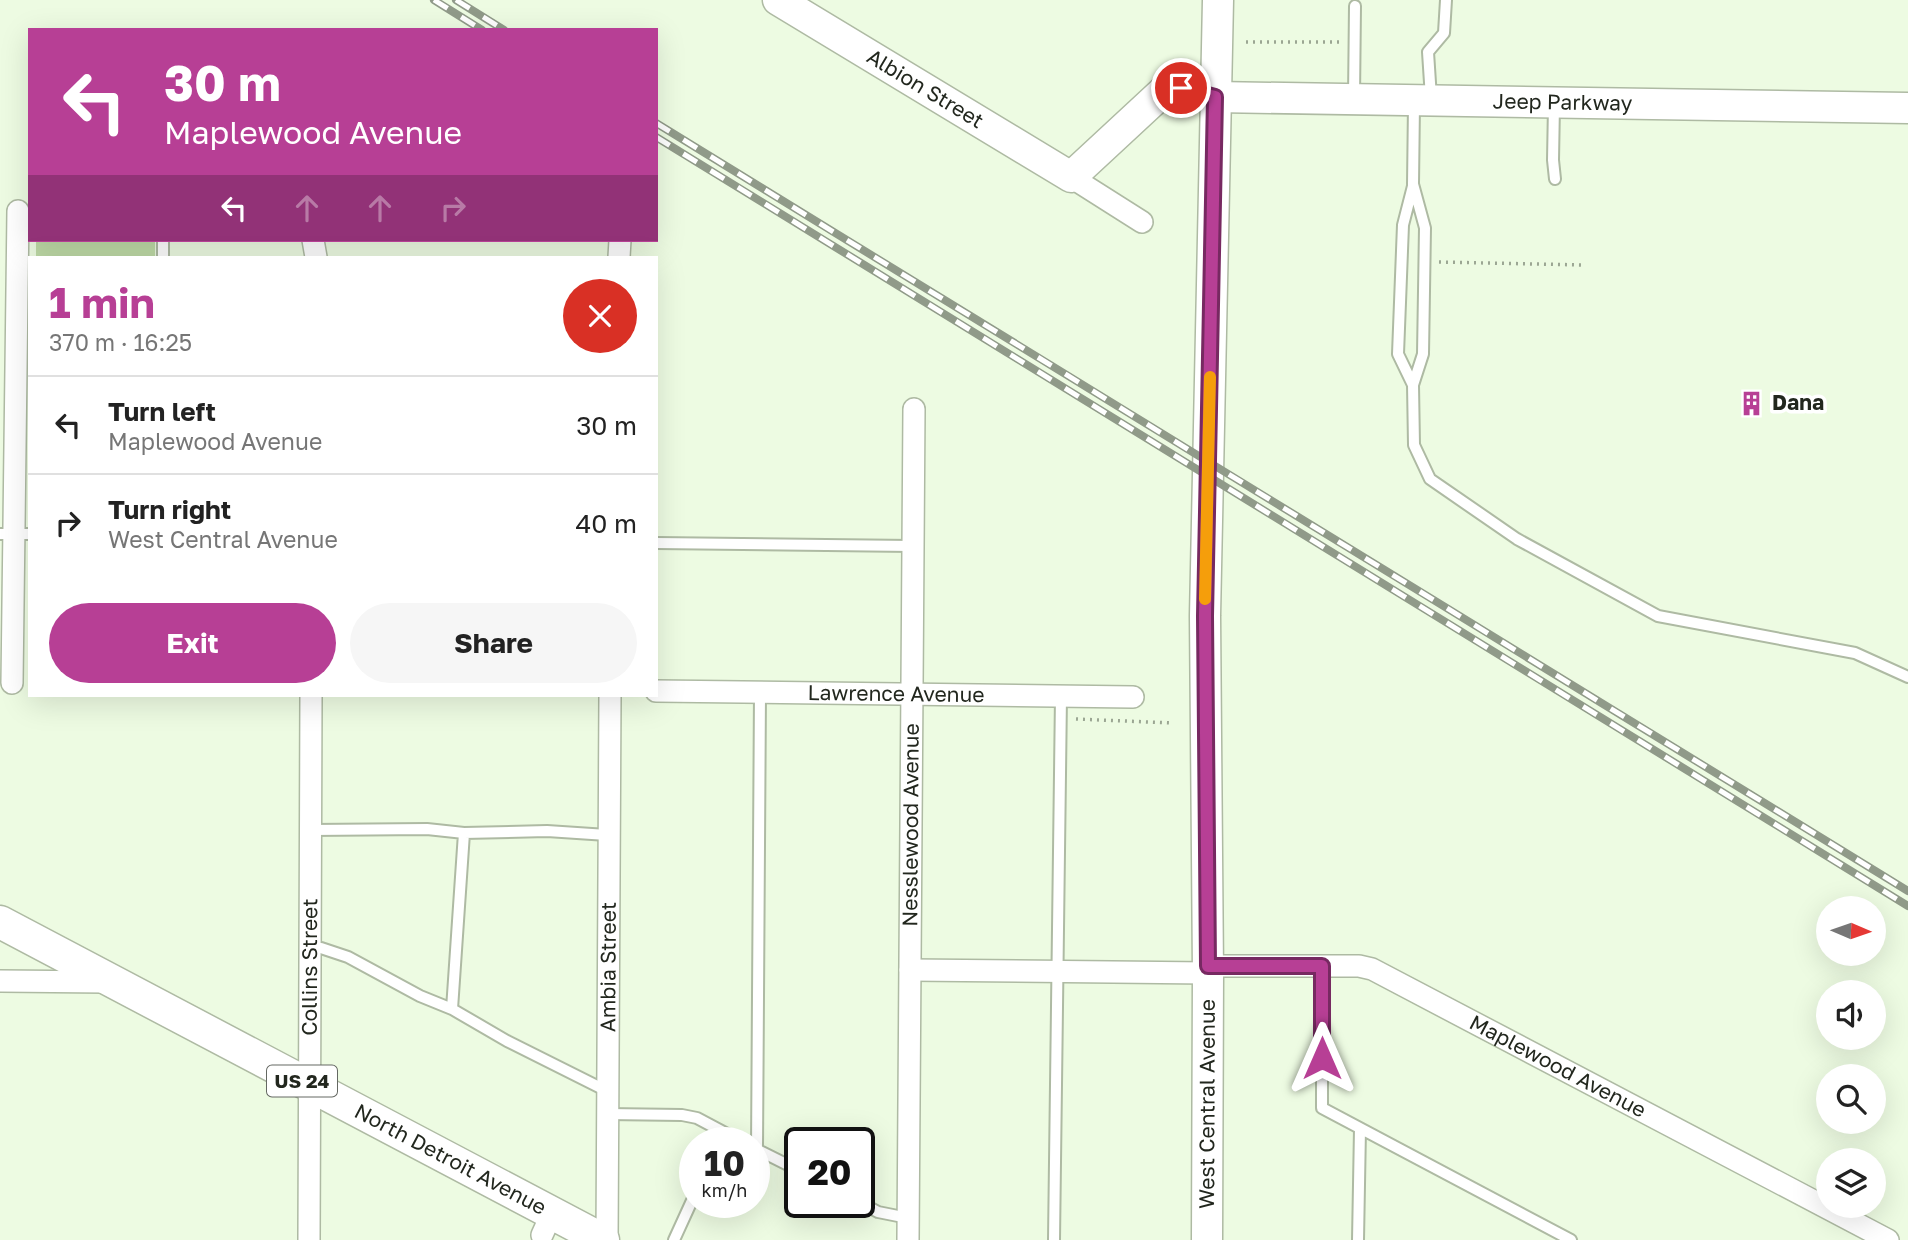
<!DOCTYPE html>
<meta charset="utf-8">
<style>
body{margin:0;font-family:"Golos Text",sans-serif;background:#f6f6f6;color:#222;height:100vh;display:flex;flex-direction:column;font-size:26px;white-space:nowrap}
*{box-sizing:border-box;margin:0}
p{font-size:23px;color:#767676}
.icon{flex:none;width:38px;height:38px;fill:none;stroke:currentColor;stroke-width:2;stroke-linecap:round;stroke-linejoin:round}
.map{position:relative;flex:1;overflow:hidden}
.sheet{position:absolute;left:28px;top:256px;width:630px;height:441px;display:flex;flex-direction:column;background:#fff;border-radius:0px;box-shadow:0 7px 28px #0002}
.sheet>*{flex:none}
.banner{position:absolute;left:28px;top:28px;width:630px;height:214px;border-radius:0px;box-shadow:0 7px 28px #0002;background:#b73f95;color:#fff;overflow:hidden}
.needle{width:46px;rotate:92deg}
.tools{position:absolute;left:1816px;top:896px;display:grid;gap:14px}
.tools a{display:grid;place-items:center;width:70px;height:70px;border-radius:50%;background:#fff;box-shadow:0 7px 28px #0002;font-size:35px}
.speed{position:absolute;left:679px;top:1127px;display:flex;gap:14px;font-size:35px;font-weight:700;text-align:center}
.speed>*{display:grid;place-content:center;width:91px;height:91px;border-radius:50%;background:#fff;box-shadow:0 7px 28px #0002;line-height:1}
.speed small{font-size:18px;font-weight:400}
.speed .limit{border:4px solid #111;border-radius:10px;background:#fff;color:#111}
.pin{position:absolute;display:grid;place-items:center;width:60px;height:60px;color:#fff;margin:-30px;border:4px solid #fff;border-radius:50%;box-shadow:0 2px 7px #0007}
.me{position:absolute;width:77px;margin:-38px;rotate:0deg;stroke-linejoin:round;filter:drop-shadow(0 0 5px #0008)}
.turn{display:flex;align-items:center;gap:24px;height:147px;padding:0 21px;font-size:32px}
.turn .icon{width:91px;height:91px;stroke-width:2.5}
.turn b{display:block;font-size:49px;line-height:60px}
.lanes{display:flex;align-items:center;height:66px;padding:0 21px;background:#0003;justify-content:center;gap:35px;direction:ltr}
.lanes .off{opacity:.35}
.round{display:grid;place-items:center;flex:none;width:74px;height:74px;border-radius:37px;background:#f6f6f6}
.overview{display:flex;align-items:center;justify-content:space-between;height:119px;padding:0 21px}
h1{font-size:42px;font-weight:700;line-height:52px;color:#b73f95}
.action{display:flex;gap:14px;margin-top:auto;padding:14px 21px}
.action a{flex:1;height:80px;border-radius:42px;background:#b73f95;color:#fff;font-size:28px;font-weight:700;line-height:80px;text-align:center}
.action a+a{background:#f6f6f6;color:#222}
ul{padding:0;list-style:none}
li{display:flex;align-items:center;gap:21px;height:98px;padding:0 21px;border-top:2px solid #e0e0e0}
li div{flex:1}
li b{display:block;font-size:26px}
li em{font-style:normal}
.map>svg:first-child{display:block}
.green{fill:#bfdba7}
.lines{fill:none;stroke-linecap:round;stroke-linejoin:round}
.lane-casing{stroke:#aebaa3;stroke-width:14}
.street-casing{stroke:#aebaa3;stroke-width:24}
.secondary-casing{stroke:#aebaa3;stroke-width:33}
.primary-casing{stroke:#aebaa3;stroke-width:35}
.path{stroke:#9ba693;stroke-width:3.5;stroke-dasharray:2 5;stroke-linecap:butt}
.lane{stroke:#fff;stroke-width:10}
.street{stroke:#fff;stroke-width:21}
.secondary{stroke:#fff;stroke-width:30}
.primary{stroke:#fff;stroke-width:32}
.rail-casing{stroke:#909a89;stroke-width:8}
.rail{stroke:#fff;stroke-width:5;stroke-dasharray:16;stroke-linecap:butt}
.route-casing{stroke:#772961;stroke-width:18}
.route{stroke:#b73f95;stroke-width:12}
.slow{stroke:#f59e0b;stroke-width:12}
.labels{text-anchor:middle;stroke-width:7;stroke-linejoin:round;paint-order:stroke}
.shield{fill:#fff;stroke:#646862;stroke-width:2}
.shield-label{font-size:19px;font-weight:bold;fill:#22271e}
.street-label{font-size:21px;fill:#22271e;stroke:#fff}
.poi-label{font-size:21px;font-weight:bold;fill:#22271e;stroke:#fff;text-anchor:start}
</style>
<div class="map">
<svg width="1908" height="1240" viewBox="0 0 1908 1240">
<rect width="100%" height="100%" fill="#edfbe2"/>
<path class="green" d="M36,240h119v17h-119z"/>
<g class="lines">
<defs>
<path id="lane" d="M1354,97l1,-91
M1431,98l-3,-46 16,-19 2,-33
M1414,104l-1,80 12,44 -2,126 -10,31 1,60 16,34 87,60 141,77 197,37 53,24
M1554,105l-1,55 2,19
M1413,186l-10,39 -5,129 15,31
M163,257v-17
M0,534h30
M656,543l256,3
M311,830l116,-1 37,4 83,-2 60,4
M311,948h10l27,9 72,39 32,13 55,32 100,50
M1322,966v142l249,132
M452,1009l12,-176
M607,1114l75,1 15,3 47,25
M754,1148l46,23
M757,1149l3,-456
M859,1202l19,10 30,6
M674,1240l21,-46
M1054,1240l7,-544
M1358,1240l2,-111"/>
<g id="street">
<path d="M1071,177l71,45"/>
<path d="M313,240l3,17"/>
<path d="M619,257l1,-17"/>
<path d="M12,683l6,-472"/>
<path id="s1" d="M656,691l477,6"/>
<path id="s2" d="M1208,966h151l13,3 516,271"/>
<path d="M910,970l298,3"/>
<path d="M0,981l106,1"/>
<path d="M542,1235l10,-22"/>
<path id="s3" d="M309,1240l2,-545"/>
<path id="s4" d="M607,1240l3,-545"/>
<path id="s5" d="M908,1240l6,-831"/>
</g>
<g id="secondary">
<path id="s6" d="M778,0l293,177 96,-89h14l34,9 693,11"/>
<path id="s7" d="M1207,1240l1,-267 -3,-357 13,-616"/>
</g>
<g id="primary">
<path id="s8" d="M0,922l603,318"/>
</g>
</defs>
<use href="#lane" class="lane-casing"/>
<use href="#street" class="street-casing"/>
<use href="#secondary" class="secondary-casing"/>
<use href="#primary" class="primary-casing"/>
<path class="path" d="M1246,42h93
M1439,262l144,3
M1076,719l96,4"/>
<use href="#lane" class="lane"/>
<use href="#street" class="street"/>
<use href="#secondary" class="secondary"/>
<use href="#primary" class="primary"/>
<defs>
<path id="rail" d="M434,0l48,30
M456,0l48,30
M656,123l1252,768
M656,137l1252,769"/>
</defs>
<use href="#rail" class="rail-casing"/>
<use href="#rail" class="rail"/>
</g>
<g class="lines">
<defs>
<path id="route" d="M1181,88l34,9 -10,519 3,350h114v92"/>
</defs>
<use href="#route" class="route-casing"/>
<use href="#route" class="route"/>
<path class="slow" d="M1205,599l5,-222"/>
</g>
<defs>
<symbol id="building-bare" viewBox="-9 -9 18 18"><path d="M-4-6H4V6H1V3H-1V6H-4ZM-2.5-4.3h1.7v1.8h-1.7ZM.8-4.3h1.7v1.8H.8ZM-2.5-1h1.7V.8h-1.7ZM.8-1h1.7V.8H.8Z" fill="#b73f95" stroke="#fff" stroke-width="2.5" paint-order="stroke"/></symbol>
</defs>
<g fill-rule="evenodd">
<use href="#building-bare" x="1734" y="386" width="35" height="35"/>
</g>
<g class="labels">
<rect class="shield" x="267" y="1065.5" width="70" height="31" rx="5"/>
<g class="shield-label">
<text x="302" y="1088">US 24</text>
</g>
<g class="street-label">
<text dy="7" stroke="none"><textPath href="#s6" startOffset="172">Albion Street</textPath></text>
<text dy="7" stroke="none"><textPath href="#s6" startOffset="870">Jeep Parkway</textPath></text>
<text dy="7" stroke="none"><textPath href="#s1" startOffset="240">Lawrence Avenue</textPath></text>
<text dy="7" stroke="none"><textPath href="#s5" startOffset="415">Nesslewood Avenue</textPath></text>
<text dy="7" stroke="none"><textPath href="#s3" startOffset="273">Collins Street</textPath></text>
<text dy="7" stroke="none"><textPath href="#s4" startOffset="273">Ambia Street</textPath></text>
<text dy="7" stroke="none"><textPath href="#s2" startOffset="374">Maplewood Avenue</textPath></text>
<text dy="7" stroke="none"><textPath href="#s7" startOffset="136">West Central Avenue</textPath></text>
<text dy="7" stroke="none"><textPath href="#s8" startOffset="509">North Detroit Avenue</textPath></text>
</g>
<g class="poi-label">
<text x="1772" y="410">Dana</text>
</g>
</g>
</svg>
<div class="tools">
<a><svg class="needle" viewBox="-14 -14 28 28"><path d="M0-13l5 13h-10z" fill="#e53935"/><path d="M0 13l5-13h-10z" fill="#767676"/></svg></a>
<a><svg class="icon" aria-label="sound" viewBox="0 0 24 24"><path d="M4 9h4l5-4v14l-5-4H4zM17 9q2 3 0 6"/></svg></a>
<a><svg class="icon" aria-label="search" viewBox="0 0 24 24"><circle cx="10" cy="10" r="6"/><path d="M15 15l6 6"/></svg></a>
<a><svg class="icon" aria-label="layers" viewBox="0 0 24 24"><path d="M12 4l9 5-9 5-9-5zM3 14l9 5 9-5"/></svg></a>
</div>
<div class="speed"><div>10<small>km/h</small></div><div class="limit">20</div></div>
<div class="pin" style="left:1181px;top:88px;background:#d93025"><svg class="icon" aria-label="arrive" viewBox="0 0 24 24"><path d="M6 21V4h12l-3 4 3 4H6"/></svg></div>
<svg class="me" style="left:1322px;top:1058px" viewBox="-20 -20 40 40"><path d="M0-17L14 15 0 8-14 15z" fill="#b73f95" stroke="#fff" stroke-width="4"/></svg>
<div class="banner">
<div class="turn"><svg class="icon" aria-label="left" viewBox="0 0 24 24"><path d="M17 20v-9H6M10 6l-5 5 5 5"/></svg><div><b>30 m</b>Maplewood Avenue</div></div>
<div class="lanes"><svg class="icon" aria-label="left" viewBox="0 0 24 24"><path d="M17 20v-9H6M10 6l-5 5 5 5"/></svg><svg class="icon off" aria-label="ahead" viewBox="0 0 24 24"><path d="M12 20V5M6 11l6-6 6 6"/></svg><svg class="icon off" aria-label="ahead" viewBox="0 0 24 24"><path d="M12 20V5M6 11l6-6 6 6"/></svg><svg class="icon off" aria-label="right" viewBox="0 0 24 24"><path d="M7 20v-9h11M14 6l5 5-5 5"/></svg></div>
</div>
<section class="sheet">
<div class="overview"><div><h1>1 min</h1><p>370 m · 16:25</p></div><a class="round" style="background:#d93025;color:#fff"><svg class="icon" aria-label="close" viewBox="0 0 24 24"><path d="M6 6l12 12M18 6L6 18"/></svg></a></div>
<ul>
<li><svg class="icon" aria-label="left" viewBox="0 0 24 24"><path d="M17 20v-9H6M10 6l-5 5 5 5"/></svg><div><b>Turn left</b><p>Maplewood Avenue</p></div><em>30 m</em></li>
<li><svg class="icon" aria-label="right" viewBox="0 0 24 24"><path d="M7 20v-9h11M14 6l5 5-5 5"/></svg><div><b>Turn right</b><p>West Central Avenue</p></div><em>40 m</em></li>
</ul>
<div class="action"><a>Exit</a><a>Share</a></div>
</section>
</div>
